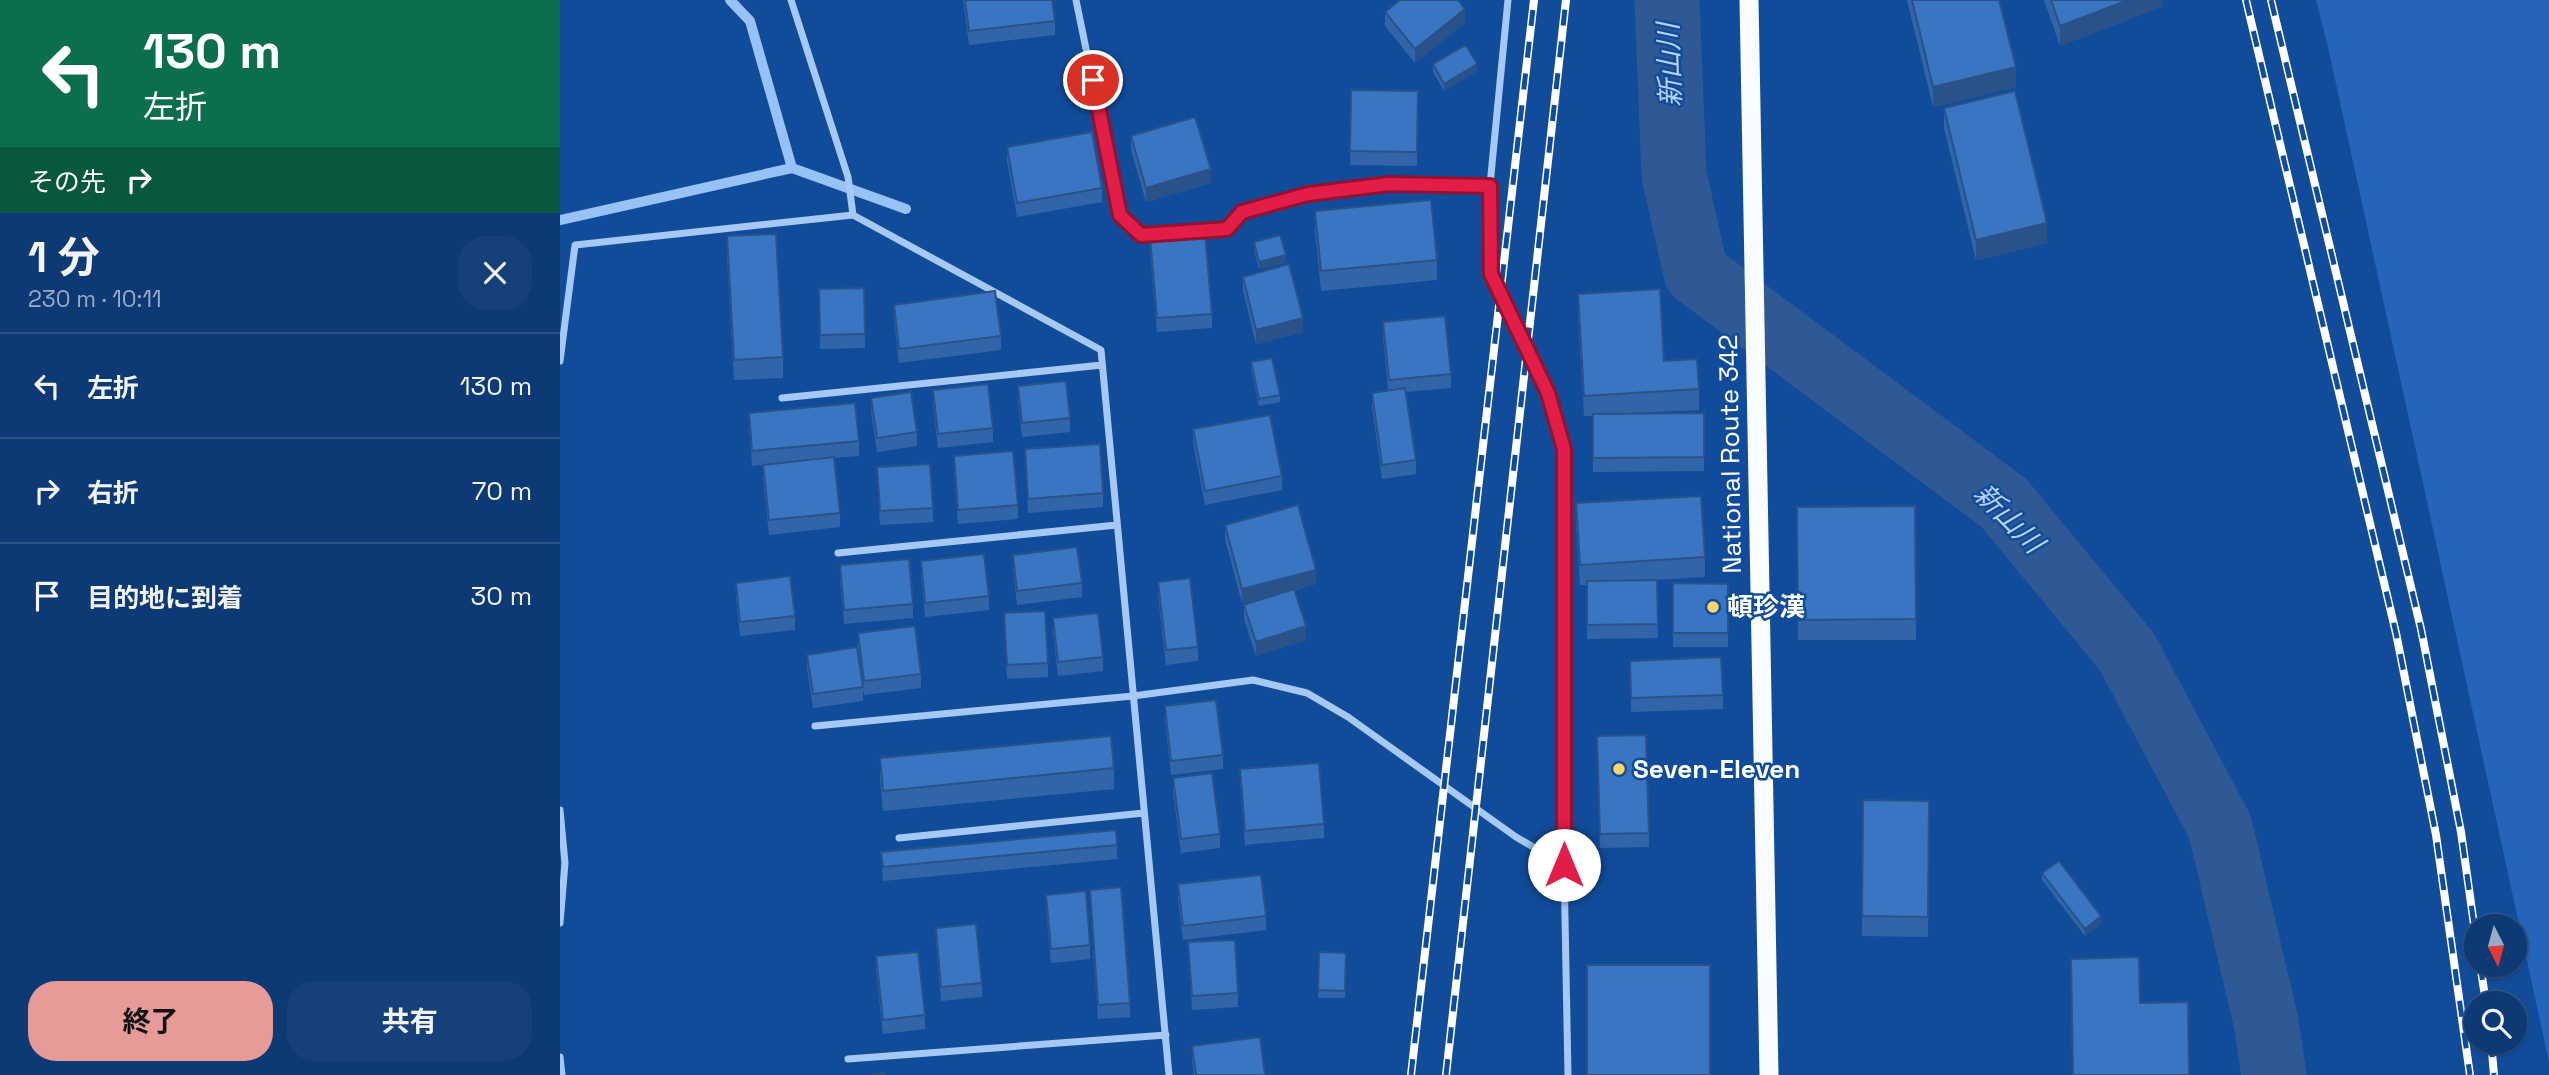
<!DOCTYPE html>
<html lang="ja">
<meta charset="utf-8">
<style>
body{margin:0;font-family:"Space Grotesk","Noto Sans JP",sans-serif;background:#164079;color:#f1f3f6;height:100vh;display:flex;flex-direction:column;font-size:26px;white-space:nowrap}
*{box-sizing:border-box;margin:0}
p{font-size:23px;color:#9aacc5}
.icon{flex:none;width:38px;height:38px;fill:none;stroke:currentColor;stroke-width:2;stroke-linecap:round;stroke-linejoin:round}
.map{position:relative;flex:1;overflow:hidden}
.panel{display:flex;flex-direction:column;background:#0d3974;width:560px}
.panel>*{flex:none}
.top-card{background:#0b6e4f;color:#fff;overflow:hidden}
.needle{width:46px;rotate:174deg}
.controls{position:absolute;left:1904px;top:914px;display:grid;gap:14px}
.controls a{display:grid;place-items:center;width:63px;height:63px;border-radius:50%;background:#0d3974;box-shadow:0 2px 5px #0004,0 0 0 2px #2d5386;font-size:35px}
.pin{position:absolute;display:grid;place-items:center;width:60px;height:60px;color:#fff;margin:-30px;border:4px solid #fff;border-radius:50%;box-shadow:0 2px 7px #0007}
.me{position:absolute;width:77px;margin:-38px;rotate:0deg;stroke-linejoin:round;filter:drop-shadow(0 0 5px #0008)}
.turn{display:flex;align-items:center;gap:24px;height:147px;padding:0 28px;font-size:32px}
.turn .icon{width:91px;height:91px;stroke-width:2.5}
.turn b{display:block;font-size:49px;line-height:60px}
.then{display:flex;align-items:center;height:66px;padding:0 28px;background:#0003;gap:14px;font-size:26px}
.round{display:grid;place-items:center;flex:none;width:74px;height:74px;border-radius:28px;background:#164079}
.overview{display:flex;align-items:center;justify-content:space-between;height:119px;padding:0 28px}
h1{font-size:42px;font-weight:700;line-height:52px}
.action{display:flex;gap:14px;margin-top:auto;padding:14px 28px}
.action a{flex:1;height:80px;border-radius:28px;background:#e69b98;color:#111;font-size:28px;font-weight:700;line-height:80px;text-align:center}
.action a+a{background:#164079;color:#f1f3f6}
ul{padding:0;list-style:none}
li{display:flex;align-items:center;gap:21px;height:105px;padding:0 28px;border-top:2px solid #2d5386}
li div{flex:1}
li b{display:block;font-size:26px}
li em{font-style:normal}
main{display:flex;flex:1;min-height:0}
.map>svg:first-child{display:block}
.green{fill:#2465b9}
.lines{fill:none;stroke-linecap:round;stroke-linejoin:round}
.stream{stroke:#96c2f8;stroke-width:10}
.river{stroke:#2f5994;stroke-width:65}
.minor{stroke:#a5c8f4;stroke-width:7}
.trunk{stroke:#f8fbff;stroke-width:19}
.rail-casing{stroke:#fff;stroke-width:8}
.rail{stroke:#114c9b;stroke-width:5;stroke-dasharray:16;stroke-linecap:butt}
.wall{fill:#3265a7}
.shaded-wall{fill:#295288}
.building{fill:#3a75c2;stroke:#295288;stroke-width:2}
.route-casing{stroke:#92132f;stroke-width:18}
.route{stroke:#e11d48;stroke-width:12}
.poi-dot{fill:#ffd568;stroke:#114c9b;stroke-width:2.5}
.labels{text-anchor:middle;stroke-width:5;stroke-linejoin:round;paint-order:stroke}
.street-label{font-size:26px;fill:#fff;stroke:#114c9b}
.poi-label{font-size:26px;font-weight:bold;fill:#fff;stroke:#114c9b;text-anchor:start}
.water-label{font-size:28px;font-style:italic;fill:#b1d2fb;stroke:#114c9b}
</style>
<main>
<section class="panel">
<div class="top-card">
<div class="turn"><svg class="icon" aria-label="left" viewBox="0 0 24 24"><path d="M17 20v-9H6M10 6l-5 5 5 5"/></svg><div><b>130 m</b>左折</div></div>
<div class="then">その先<svg class="icon" aria-label="right" viewBox="0 0 24 24"><path d="M7 20v-9h11M14 6l5 5-5 5"/></svg></div>
</div>
<div class="overview"><div><h1>1 分</h1><p>230 m · 10:11</p></div><a class="round"><svg class="icon" aria-label="close" viewBox="0 0 24 24"><path d="M6 6l12 12M18 6L6 18"/></svg></a></div>
<ul>
<li><svg class="icon" aria-label="left" viewBox="0 0 24 24"><path d="M17 20v-9H6M10 6l-5 5 5 5"/></svg><div><b>左折</b></div><em>130 m</em></li>
<li><svg class="icon" aria-label="right" viewBox="0 0 24 24"><path d="M7 20v-9h11M14 6l5 5-5 5"/></svg><div><b>右折</b></div><em>70 m</em></li>
<li><svg class="icon" aria-label="arrive" viewBox="0 0 24 24"><path d="M6 21V4h12l-3 4 3 4H6"/></svg><div><b>目的地に到着</b></div><em>30 m</em></li>
</ul>
<div class="action"><a>終了</a><a>共有</a></div>
</section>
<div class="map">
<svg width="1989" height="1075" viewBox="0 0 1989 1075">
<rect width="100%" height="100%" fill="#114c9b"/>
<path class="green" d="M1756,0h233v1062l-221,-1015z"/>
<g class="lines">
<path class="stream" d="M170,0l20,21 42,147 114,41
M0,220l232,-52"/>
<path class="river" d="M1107,0l7,175 22,98 308,230 123,149 93,175 46,195 8,53"/>
<path class="minor" d="M231,0l57,177 5,38 248,135 68,725
M516,0l44,215 21,20 86,-6 15,-17 66,-18 81,-10 101,1
M948,0l-18,185 1,89 57,119 17,56 -1,416
M0,361l15,-116 278,-30
M222,398l320,-33
M278,553l279,-28
M255,726l318,-30 120,-16 54,13 41,24 168,120 48,28 4,210
M0,810l5,53 -5,60
M339,838l245,-25
M0,1057l2,18
M288,1059l318,-24"/>
<path class="trunk" d="M1189,0l20,1075"/>
<defs>
<path id="rail" d="M1686,0l150,633 40,202 34,240
M1711,0l150,629 40,203 15,107
M1920,964l6,39
M1931,1041l3,34
M851,1075l123,-1075
M886,1075l120,-1075"/>
</defs>
<use href="#rail" class="rail-casing"/>
<use href="#rail" class="rail"/>
</g>
<path class="wall" d="M403,0h89l3,21v14l-86,10z
M1347,0h92l17,87 -83,20z
M1484,0h119v6l-103,40z
M825,12l80,11 -50,40 -30,-37z
M873,64l44,7 -33,20 -11,-19z
M791,90l67,1 -1,75 -67,-1z
M1384,108l103,135 -71,17 -32,-132z
M571,136l80,47 -65,19 -15,-52z
M447,147l95,41v14l-85,15 -10,-56z
M755,211l122,49v20l-116,11 -6,-59z
M167,236l56,121v21l-49,2 -7,-123z
M590,237l62,77v14l-55,4 -7,-81z
M694,242l32,20 -27,7 -5,-19z
M683,277l60,55 -47,12 -13,-53z
M304,288l1,60 -45,1 -1,-60z
M1018,294l121,95v21l-67,3h72v58l-111,1v-56h-9l-6,-102z
M334,305l107,31v14l-102,13 -5,-44z
M823,322l68,52v14l-45,4 10,68v14l-34,5 -10,-72v-14l16,-2 -5,-55z
M691,362l29,33v7l-21,4 -8,-36z
M458,386l52,32v14l-48,5 -4,-37z
M373,390l60,38v14l-55,6 -5,-44z
M311,398l46,34v14l-40,6 -6,-40z
M189,413l110,28v15l-25,2 6,55v14l-71,8 -6,-56v-14l31,-3 -42,4 -3,-39z
M633,429l89,47v14l-77,15 -12,-62z
M465,449l78,44v14l-75,6z
M394,456l64,49v14l-60,5 -4,-54z
M317,467l56,41v14l-53,3z
M1016,503l129,54v20l-48,3 1,58 -71,1v-54h-7l-4,-62z
M1355,506l1,134h-118l-1,-133z
M665,525l91,59 -21,6 11,50 -50,16 -12,-37v-14l42,-13 -44,11 -17,-64z
M453,555l69,28v14l-65,8 -4,-36z
M361,561l68,35v14l-64,7 -4,-42z
M280,565l73,39v14l-69,6 -4,-45z
M598,582l40,65v14l-32,4 -8,-69z
M176,583l59,33v14l-55,6 -4,-39z
M1113,583l55,1v63h-55z
M444,613l44,50v14l-41,2z
M493,618l50,39v14l-45,5 -5,-44z
M298,633l63,41v14l-57,7 -1,-7v13l-50,7 -6,-39v-14l55,24 -4,-32z
M1070,661l93,34v14l-92,3z
M605,706l58,49v14l-52,6 -6,-55z
M1037,751l52,82v14l-49,1z
M320,758l234,10v21l-231,22 -3,-32z
M680,769l84,55v14l-79,7 -5,-62z
M613,778l47,56v14l-39,5 -8,-61z
M1303,800l66,1 -1,136 -66,-1z
M557,845v14l-234,22 -2,-29z
M1482,873l59,51 -16,12 -43,-56z
M618,884l88,32v14l-83,10 -5,-41z
M530,890l40,113v14l-32,2 -8,-115z
M486,895l44,50v14l-39,4 -5,-54z
M376,928l46,55v14l-41,4 -5,-59z
M628,942l50,51v14l-46,3z
M759,952l27,1 -1,45h-27z
M316,956l49,59v14l-42,5 -7,-64z
M632,1046l73,29h-71l-2,-15z"/>
<path class="shaded-wall" d="M1568,0h35v6l-103,40v-20z
M905,9v14l-50,40v-14z
M917,64v7l-33,20v-7z
M1456,67v20l-83,20v-20z
M651,169v14l-65,19v-14z
M1487,223v20l-71,17v-20z
M726,255v7l-27,7v-7z
M743,318v14l-47,12v-14z
M756,570v14l-74,19v-14z
M746,626v14l-50,16v-14z
M1541,916v8l-16,12v-7z"/>
<path class="building" d="M405,0h87l3,21 -86,10z
M840,0h58l7,9 -50,40 -30,-37z
M1352,0h87l17,67 -83,20z
M1491,0h77l-68,26z
M906,45l11,19 -33,20 -11,-20z
M791,90l67,1 -1,61 -67,-1z
M1455,91l32,132 -71,17 -32,-132z
M635,117l16,52 -65,19 -15,-52z
M532,132l10,56 -85,15 -10,-56z
M871,200l6,60 -116,11 -6,-60z
M645,232l7,82 -55,4 -7,-81z
M216,234l7,123 -49,3 -7,-124z
M720,235l6,20 -27,7 -5,-20z
M729,264l14,54 -47,12 -13,-53z
M304,288l1,46 -45,1 -1,-46z
M1100,289l4,72 33,-2 2,30 -115,7 -6,-102z
M435,291l6,45 -102,13 -5,-44z
M885,316l6,58 -62,6 -6,-58z
M712,358l8,37 -21,4 -8,-37z
M506,381l4,37 -48,5 -4,-37z
M428,384l5,44 -55,6 -5,-44z
M845,388l11,72 -34,5 -10,-72z
M351,392l6,40 -40,6 -6,-40z
M295,403l4,38 -107,10 -3,-38z
M1144,413v44l-111,1v-44z
M710,415l12,61 -77,15 -12,-62z
M540,444l3,49 -75,6 -3,-50z
M453,451l5,54 -60,5 -4,-54z
M274,457l6,56 -71,7 -6,-55z
M370,464l3,44 -53,3 -3,-44z
M1141,496l4,61 -125,8 -4,-62z
M738,505l18,65 -74,19 -17,-64z
M1355,506l1,113 -118,1 -1,-113z
M517,547l5,36 -65,8 -4,-36z
M424,554l5,42 -64,7 -4,-42z
M349,559l4,45 -69,6 -4,-45z
M230,576l5,40 -55,6 -4,-39z
M630,578l8,69 -32,3 -8,-68z
M1097,580l1,44 -71,1v-44z
M1113,583l55,1v49h-55z
M734,589l12,37 -50,16 -12,-37z
M485,611l3,52 -41,2 -3,-52z
M538,613l5,44 -45,5 -5,-44z
M355,626l6,48 -57,7 -6,-48z
M297,647l6,40 -50,7 -6,-39z
M1161,657l2,38 -92,3 -1,-37z
M656,700l7,55 -52,6 -6,-55z
M1086,735l3,98 -49,1 -3,-98z
M551,736l3,32 -231,23 -3,-33z
M759,763l5,61 -79,7 -5,-62z
M652,773l8,61 -39,5 -8,-61z
M1303,800l66,1 -1,116 -66,-1z
M556,830l1,15 -234,22 -2,-15z
M1499,861l42,55 -16,13 -43,-56z
M701,875l5,41 -83,10 -5,-42z
M561,887l9,116 -32,2 -8,-115z
M526,891l4,54 -39,4 -5,-54z
M416,924l6,59 -41,4 -5,-59z
M675,940l3,53 -46,3 -4,-54z
M358,952l7,63 -42,5 -7,-64z
M759,952l27,1 -1,38 -27,-1z
M1579,957l1,46 48,-1 1,73h-116l-2,-116z
M1027,965h123v110h-123z
M700,1037l5,38h-69l-4,-29z
M323,1073l1,2h-16z"/>
<g class="lines">
<defs>
<path id="route" d="M533,80l27,135 21,20 86,-6 15,-17 66,-18 81,-10 101,2 1,88 57,119 16,56v416"/>
</defs>
<use href="#route" class="route-casing"/>
<use href="#route" class="route"/>
</g>
<g class="poi-dot">
<circle cx="1153" cy="607" r="7"/>
<circle cx="1059" cy="769" r="7"/>
</g>
<g class="labels">
<g class="street-label">
<text transform="translate(1170 454) rotate(-91)" y="9">National Route 342</text>
</g>
<g class="poi-label">
<text x="1167" y="616">頓珍漢</text>
<text x="1073" y="778">Seven-Eleven</text>
</g>
<g class="water-label">
<text transform="translate(1109 65) rotate(-92)" y="10">新山川</text>
<text transform="translate(1449 518) rotate(45)" y="10">新山川</text>
</g>
</g>
</svg>
<div class="controls">
<a><svg class="needle" viewBox="-14 -14 28 28"><path d="M0-13l5 13h-10z" fill="#e53935"/><path d="M0 13l5-13h-10z" fill="#9aacc5"/></svg></a>
<a><svg class="icon" aria-label="search" viewBox="0 0 24 24"><circle cx="10" cy="10" r="6"/><path d="M15 15l6 6"/></svg></a>
</div>
<div class="pin" style="left:533px;top:80px;background:#d93025"><svg class="icon" aria-label="arrive" viewBox="0 0 24 24"><path d="M6 21V4h12l-3 4 3 4H6"/></svg></div>
<svg class="me" style="left:1004px;top:865px" viewBox="-20 -20 40 40"><circle r="19" fill="#fff"/><path d="M0-13L10 11 0 6-10 11z" fill="#e11d48"/></svg>
</div>
</main>
